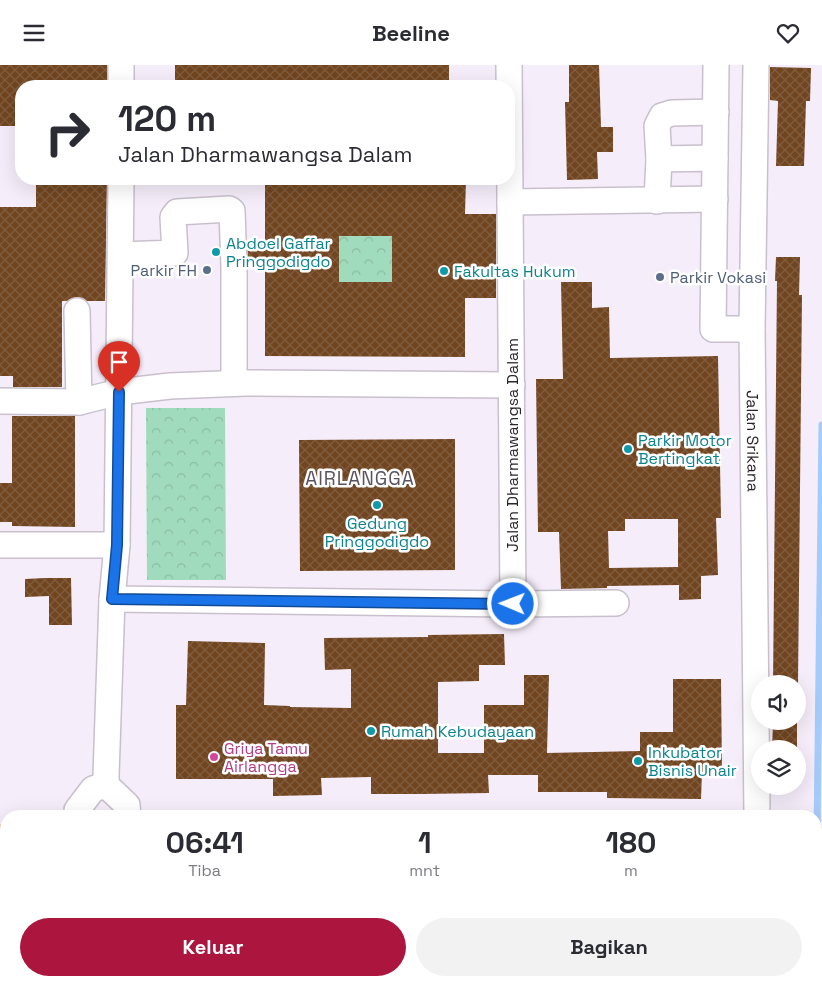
<!DOCTYPE html>
<html lang="id">
<style>
body{margin:0;font-family:"Space Grotesk",sans-serif;background:#f2f2f3;color:#2b2b33;height:100vh;display:flex;flex-direction:column;font-size:19px;white-space:nowrap}
*{box-sizing:border-box;margin:0}
p{font-size:16px;color:#7c7c81}
.icon{flex:none;width:28px;height:28px;fill:none;stroke:currentColor;stroke-width:2;stroke-linecap:round;stroke-linejoin:round}
.map{position:relative;flex:1;overflow:hidden}
.panel{position:absolute;left:0px;top:745px;width:822px;height:176px;display:flex;flex-direction:column;background:#fff;border-radius:20px 20px 0 0;box-shadow:0 5px 20px #0002}
.panel>*{flex:none}
.hud{position:absolute;left:15px;top:15px;width:500px;height:105px;border-radius:20px;box-shadow:0 5px 20px #0002;background:#fff;color:#2b2b33;overflow:hidden}
.controls{position:absolute;left:751px;top:610px;display:grid;gap:10px}
.controls a{display:grid;place-items:center;width:55px;height:55px;border-radius:50%;background:#fff;box-shadow:0 5px 20px #0002;font-size:25px}
.pin{position:absolute;display:grid;place-items:center;width:42px;height:42px;color:#fff;margin:-51px -21px;border-radius:50% 50% 50% 0;rotate:-45deg;box-shadow:0 0 5px #0007}
.pin .icon{rotate:45deg}
.me{position:absolute;width:55px;margin:-28px;rotate:271deg;stroke-linejoin:round;filter:drop-shadow(0 0 4px #0008)}
.turn{display:flex;align-items:center;gap:18px;height:105px;padding:0 20px;font-size:22px}
.turn .icon{width:65px;height:65px;stroke-width:2.5}
.turn b{display:block;font-size:35px;line-height:42px}
.eta{display:flex;justify-content:space-evenly;align-items:center;height:85px;text-align:center}
.eta b{font-size:30px;font-weight:700;line-height:35px}
.primary-button{display:flex;gap:10px;margin-top:auto;padding:10px 20px}
.primary-button a{flex:1;height:58px;border-radius:30px;background:#ab153e;color:#fff;font-size:20px;font-weight:700;line-height:58px;text-align:center}
.primary-button a+a{background:#f2f2f3;color:#2b2b33}
header{display:flex;justify-content:space-between;align-items:center;height:65px;padding:0 20px;background:#fff;font-size:22px;font-weight:700}
.map>svg:first-child{display:block}
.park{fill:url(#park-crowns)}
.lines{fill:none;stroke-linecap:round;stroke-linejoin:round}
.stream{stroke:#a5cbfb;stroke-width:7}
.building{fill:url(#building-cross-hatch);fill-rule:evenodd}
.minor-casing{stroke:#c9c0cd;stroke-width:28}
.major-casing{stroke:#d4d3d4;stroke-width:30}
.minor{stroke:#fff;stroke-width:25}
.major{stroke:#e8b68c;stroke-width:28}
.route-casing{stroke:#114b97;stroke-width:12}
.route{stroke:#1a73e8;stroke-width:9}
.culture-dot{fill:#0f9aa8;stroke:#fff;stroke-width:2}
.service-dot{fill:#5c6f8a;stroke:#fff;stroke-width:2}
.hotel-dot{fill:#d1479c;stroke:#fff;stroke-width:2}
.labels{text-anchor:middle;stroke-width:5;stroke-linejoin:round;paint-order:stroke}
.culture-label{font-size:16px;fill:#0d838f;stroke:#fff;text-anchor:start}
.service-label{font-size:16px;fill:#4e5e75;stroke:#fff;text-anchor:end}
.street-label{font-size:16px;fill:#29252a;stroke:#fff}
.hotel-label{font-size:16px;fill:#b23c85;stroke:#fff;text-anchor:start}
.quarter-label{font-size:19px;letter-spacing:1px;fill:#5b535e;stroke:#fff}
</style>
<header><svg class="icon" aria-label="menu" viewBox="0 0 24 24"><path d="M4 6h16M4 12h16M4 18h16"/></svg>Beeline<svg class="icon" aria-label="heart" viewBox="0 0 24 24"><path d="M12 20l-8-8c-3-5 5-10 8-4 3-6 11-1 8 4z"/></svg></header>
<div class="map">
<svg width="822" height="921" viewBox="0 0 822 921">
<defs>
<pattern id="park-crowns" width="20" height="18" patternUnits="userSpaceOnUse" patternTransform="scale(1.25)"><rect width="20" height="18" fill="#a1dbbd"/><path d="M2 6a3 3 0 1 1 6 0M12 15a3 3 0 1 1 6 0" fill="none" stroke="#8bbca3"/></pattern>
<pattern id="building-cross-hatch" width="8" height="8" patternUnits="userSpaceOnUse" patternTransform="scale(1.25)"><rect width="8" height="8" fill="#71451f"/><path d="M0 0l8 8M0 8l8-8" fill="none" stroke="#815d3f"/></pattern>
</defs>
<rect width="100%" height="100%" fill="#f6edfa"/>
<path class="park" d="M339,171h53v46h-53z
M146,343h79l1,172h-79z"/>
<g class="lines">
<path class="stream" d="M817,771l5,-411
M816,876l2,-62
M815,921v-6"/>
</g>
<path class="building" d="M0,0h107v21h-86v40h-21z
M175,0h274v21h-274z
M569,0h30l2,62h12v25h-16l1,27 -31,1 -2,-78h4z
M770,2l41,1 -1,33h-4l-2,65h-28l2,-65 -8,-1z
M36,114h71l-2,122h-18l-4,-3 -6,-1 -7,2 -3,2h-5v86h-49v-11h-13v-169h36z
M265,114h201l-1,35h31v84h-31v59l-200,-1v-96h-17l-1,-19h18zM339,171h53v46h-53z
M776,192h24l-1,38h3l-4,389h-25l4,-403h-2z
M561,217h31v26l17,-1 1,51 108,-2 3,162h-5l2,57 -17,1v23l-22,1v-15l-72,1v2l-46,1 -2,-57h-21l-2,-153h27zM625,454h53v48l-69,1 -1,-37h17z
M12,351h63v111l-63,-1v-4h-12v-39h12z
M455,374v131l-155,1 -1,-131z
M45,513h26l1,47h-23v-29l-24,1v-18z
M504,569l1,31h-26v16l-41,1v71h46v-48h40v-30h25l-2,78 93,-2v-19h33v-53h48l1,93h-20l-1,27 -94,-1v-6h-69v-17h-50l1,18 -68,1h-50v-17l-50,1 1,17 -49,1v-17h-97v-74h10l2,-64 77,2 -1,62 26,1v1l61,1v-39l-26,1 -1,-32 104,-1v-2z
M773,656h24v28h-25z"/>
<g class="lines">
<defs>
<g id="minor">
<path id="s1" d="M756,0l-4,264 5,487"/>
<path d="M121,21v-21"/>
<path d="M716,47l-44,1 -10,3 -5,10 2,33 56,-1 -2,171h39"/>
<path d="M715,93l1,-93"/>
<path d="M121,114l-4,366 -5,54 -6,177v9l21,20 1,11"/>
<path d="M657,136l2,-42"/>
<path d="M510,137l205,-3"/>
<path d="M121,190l54,-2 -2,-36 4,-5 52,-3 3,2 2,56v116"/>
<path d="M77,246l2,91"/>
<path d="M0,336l79,1 40,-10 51,-6 76,-3 266,2"/>
<path d="M0,480h117"/>
<path d="M112,534l401,5 -4,-539"/>
<path d="M513,539l103,-1"/>
<path d="M77,751v-6l16,-21 13,-4"/>
<path d="M124,921v-6"/>
<path d="M334,921v-6"/>
<path d="M575,921v-6"/>
<path d="M782,921v-6"/>
</g>
<path id="major" d="M0,774h6
M816,776h6
M816,809h6
M0,815h6"/>
</defs>
<use href="#minor" class="minor-casing"/>
<use href="#major" class="major-casing"/>
<use href="#minor" class="minor"/>
<use href="#major" class="major"/>
</g>
<g class="lines">
<defs>
<path id="route" d="M119,327l-2,153 -5,54 401,5"/>
</defs>
<use href="#route" class="route-casing"/>
<use href="#route" class="route"/>
</g>
<g class="culture-dot">
<circle cx="216" cy="187" r="5"/>
<circle cx="444" cy="206" r="5"/>
<circle cx="628" cy="384" r="5"/>
<circle cx="377" cy="440" r="5"/>
<circle cx="371" cy="666" r="5"/>
<circle cx="638" cy="696" r="5"/>
</g>
<g class="service-dot">
<circle cx="207" cy="205" r="5"/>
<circle cx="660" cy="212" r="5"/>
</g>
<circle class="hotel-dot" cx="214" cy="692" r="5"/>
<g class="labels">
<g class="culture-label">
<text x="226" y="184">Abdoel Gaffar<tspan x="226" dy="18">Pringgodigdo</tspan></text>
<text x="454" y="212">Fakultas Hukum</text>
<text x="638" y="381">Parkir Motor<tspan x="638" dy="18">Bertingkat</tspan></text>
<text x="377" y="464" text-anchor="middle">Gedung<tspan x="377" dy="18">Pringgodigdo</tspan></text>
<text x="381" y="672">Rumah Kebudayaan</text>
<text x="648" y="693">Inkubator<tspan x="648" dy="18">Bisnis Unair</tspan></text>
</g>
<g class="service-label">
<text x="197" y="211">Parkir FH</text>
<text x="670" y="218" text-anchor="start">Parkir Vokasi</text>
</g>
<g class="street-label">
<text dy="6" stroke="none"><textPath href="#s1" startOffset="376">Jalan Srikana</textPath></text>
<text transform="translate(512 380) rotate(-90)" y="6">Jalan Dharmawangsa Dalam</text>
</g>
<g class="hotel-label">
<text x="224" y="689">Griya Tamu<tspan x="224" dy="18">Airlangga</tspan></text>
</g>
<g class="quarter-label">
<text x="360" y="420">AIRLANGGA</text>
</g>
</g>
</svg>
<div class="controls">
<a><svg class="icon" aria-label="sound" viewBox="0 0 24 24"><path d="M4 9h4l5-4v14l-5-4H4zM17 9q2 3 0 6"/></svg></a>
<a><svg class="icon" aria-label="layers" viewBox="0 0 24 24"><path d="M12 4l9 5-9 5-9-5zM3 14l9 5 9-5"/></svg></a>
</div>
<div class="pin" style="left:119px;top:327px;background:#d93025"><svg class="icon" aria-label="arrive" viewBox="0 0 24 24"><path d="M6 21V4h12l-3 4 3 4H6"/></svg></div>
<svg class="me" style="left:513px;top:539px" viewBox="-20 -20 40 40"><circle r="17" fill="#1a73e8" stroke="#fff" stroke-width="3"/><path d="M0-11L8 9 0 5-8 9z" fill="#fff"/></svg>
<div class="hud">
<div class="turn"><svg class="icon" aria-label="right" viewBox="0 0 24 24"><path d="M7 20v-9h11M14 6l5 5-5 5"/></svg><div><b>120 m</b>Jalan Dharmawangsa Dalam</div></div>
</div>
<section class="panel">
<div class="eta">
<div><b>06:41</b><p>Tiba</p></div>
<div><b>1</b><p>mnt</p></div>
<div><b>180</b><p>m</p></div>
</div>
<div class="primary-button"><a>Keluar</a><a>Bagikan</a></div>
</section>
</div>
